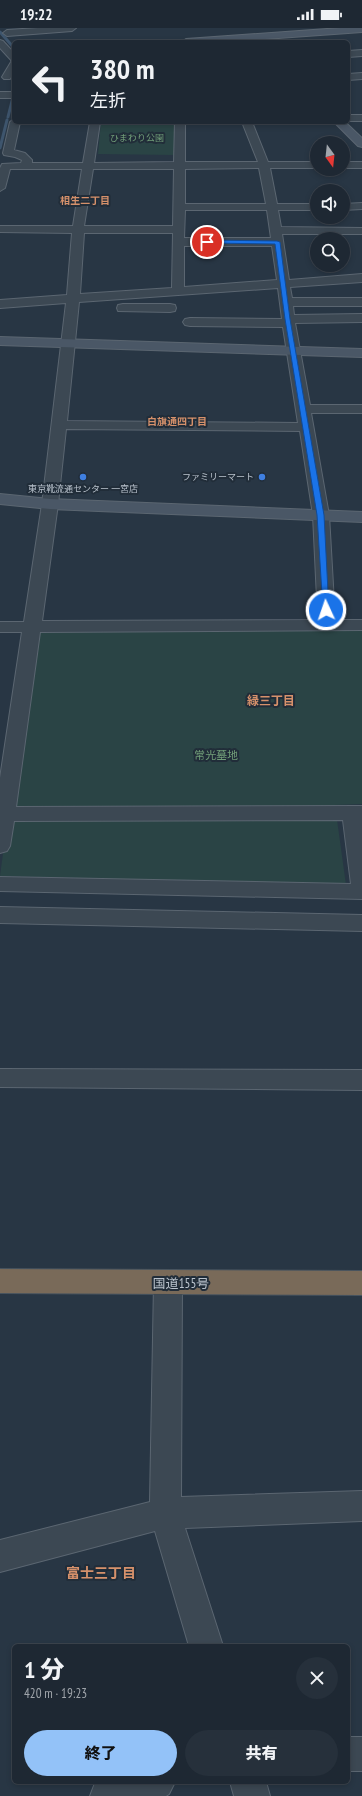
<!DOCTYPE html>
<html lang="ja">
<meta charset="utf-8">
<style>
body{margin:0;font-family:"PT Sans Narrow","Noto Sans JP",sans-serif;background:#26303b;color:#f1f3f6;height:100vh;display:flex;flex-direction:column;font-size:15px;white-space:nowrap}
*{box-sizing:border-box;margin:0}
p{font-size:13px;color:#a1a6ac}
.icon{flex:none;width:22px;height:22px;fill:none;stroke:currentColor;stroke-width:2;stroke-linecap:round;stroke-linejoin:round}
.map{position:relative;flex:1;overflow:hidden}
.side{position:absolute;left:12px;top:1616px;width:338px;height:140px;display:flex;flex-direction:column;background:#1e2833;border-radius:6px;box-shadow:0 2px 6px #0003,0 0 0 1px #3c444e}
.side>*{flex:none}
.top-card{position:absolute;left:12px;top:12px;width:338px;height:84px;border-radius:6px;box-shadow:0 2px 6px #0003,0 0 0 1px #3c444e;background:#1e2833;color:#f1f3f6;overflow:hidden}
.needle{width:26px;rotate:165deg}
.controls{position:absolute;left:310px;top:108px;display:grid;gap:8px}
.controls a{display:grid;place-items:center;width:40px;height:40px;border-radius:50%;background:#1e2833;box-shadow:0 2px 6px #0003,0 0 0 1px #3c444e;font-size:20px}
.pin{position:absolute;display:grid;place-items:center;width:34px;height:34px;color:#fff;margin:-17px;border:2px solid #fff;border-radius:50%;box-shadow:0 1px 4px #0007}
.me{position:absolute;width:44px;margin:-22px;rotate:357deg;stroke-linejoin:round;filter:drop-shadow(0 0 3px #0008)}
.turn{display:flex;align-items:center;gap:14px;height:84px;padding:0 12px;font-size:18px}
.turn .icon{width:52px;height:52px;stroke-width:2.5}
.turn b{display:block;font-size:28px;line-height:34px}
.round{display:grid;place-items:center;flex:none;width:42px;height:42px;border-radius:21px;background:#26303b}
.head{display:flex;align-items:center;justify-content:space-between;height:68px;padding:0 12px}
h1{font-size:24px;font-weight:800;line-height:30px}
.action{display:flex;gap:8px;margin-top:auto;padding:8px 12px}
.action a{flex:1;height:46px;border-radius:24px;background:#93c2f8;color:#111;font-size:16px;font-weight:800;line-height:46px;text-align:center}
.action a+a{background:#26303b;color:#f1f3f6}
.status{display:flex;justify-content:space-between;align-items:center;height:28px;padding:0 20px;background:#1e2833;direction:ltr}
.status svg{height:11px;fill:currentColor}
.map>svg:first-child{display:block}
.green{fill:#2a4445}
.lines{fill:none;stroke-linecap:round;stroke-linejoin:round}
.stream{stroke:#3e556d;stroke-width:3}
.building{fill:#515f6f;stroke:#39424e}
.street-casing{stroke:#5b6671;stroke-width:2}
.secondary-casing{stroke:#5b6671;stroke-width:2}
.highway-casing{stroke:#47535e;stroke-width:2}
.street{fill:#3c4853;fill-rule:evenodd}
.secondary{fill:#4a5766;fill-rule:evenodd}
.highway{fill:#796a59;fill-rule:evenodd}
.route{fill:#1a73e8;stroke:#114b97}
.shop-dot{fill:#3f7fe0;stroke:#212d39;stroke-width:1.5}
.labels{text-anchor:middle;stroke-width:4;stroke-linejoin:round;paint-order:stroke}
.far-park-label{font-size:9px;fill:#719e78;stroke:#212d39}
.far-poi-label{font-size:9px;fill:#bac3cd;stroke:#212d39;text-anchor:end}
.far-neighbourhood-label{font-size:10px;font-weight:bold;fill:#d6916b;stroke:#212d39}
.park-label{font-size:11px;fill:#719e78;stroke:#212d39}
.neighbourhood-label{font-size:12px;font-weight:bold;fill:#d6916b;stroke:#212d39}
.near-street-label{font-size:13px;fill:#bac3cd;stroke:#212d39}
.near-neighbourhood-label{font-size:14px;font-weight:bold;fill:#d6916b;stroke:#212d39}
</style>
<div class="status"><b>19:22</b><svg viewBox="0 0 49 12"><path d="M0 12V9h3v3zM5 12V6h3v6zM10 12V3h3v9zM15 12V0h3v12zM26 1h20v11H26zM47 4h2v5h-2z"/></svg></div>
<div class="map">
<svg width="362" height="1768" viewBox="0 0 362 1768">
<rect width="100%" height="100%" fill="#283644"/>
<path class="green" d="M101,94h73v33l-76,-1z
M33,600l329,1v175l-27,1 11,80 -346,-9z"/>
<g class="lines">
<path class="stream" d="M0,4l14,16
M8,89l5,-20
M0,120l7,-28"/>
</g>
<path class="building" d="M235,9l3,3 3,-1 3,3h-31l-4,-3z"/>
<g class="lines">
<defs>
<path id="street" d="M38,0h38l-4,3 -65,5 -4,-3 4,-3z
M0,12l3,1 11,12v8l-3,-1 -11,-12z
M362,22v6l-14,1v-6z
M14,33c0,7 0,12 -4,18h-6l-2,-2 9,-15z
M362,45v6l-14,1v-6z
M0,64h14v6h-14z
M348,87h14v6h-14z
M14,91v3h6l-6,28 11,3 7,7v3h51l7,-41h10l-6,41 80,-1 1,-40h10v40h73l-16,-40h10l16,40h49v6h-47l7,36h40v6h-39l3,17 81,1v6h-80l7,46 73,-6v8l-72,5 2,11h70v8h-69l1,9 68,-1v8l-67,1 15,82h52v8h-51l18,102 6,105h27v10l-322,2 -24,175 346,-1v93l-362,-8v-14l351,7 -8,-64 -329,1 -4,25 -3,5 -7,2v-75l22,-146h-22v-10h24l18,-118 24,-201 -66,5v-8l67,-5 5,-62 -72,-1v-6h73l9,-57h-72l-5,19 -5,3v-23l2,-4 19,-1 1,-3 -7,-3 -11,-2 -1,-2 7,-31zM259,140l7,36h-81v-35zM93,141h81l-1,57h-89zM185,182h82l4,28h-87zM84,205h89l-1,55 -92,6zM184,218h88l5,34 -93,7zM278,260l4,31 -92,-1 -5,1 -2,3 2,3 5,1 93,1 15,96 -231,-2 12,-119zM66,401l234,2 13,84 5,105 -276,1 16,-117z
M343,134h19v6h-19z
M362,175v6l-19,1v-6z
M123,276h47l5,1 1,3 -1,3 -5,1 -52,-1 -1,-3 1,-3z
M0,879l362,8v16l-362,-8z
M0,1041l362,1v20l-362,-3z
M168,1243l10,3 4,9 -1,214 181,-6v30l-177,7 38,118h-34l-34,-115 -155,41v-32l150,-38 4,-219 4,-9z
M348,1709h14v34h-14z
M99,1754h76l-6,12 -3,2h-76l5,-13z
M230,1754h36l4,14h-36z"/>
<path id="secondary" d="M341,0h21v4l-141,10h-39l4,-3z
M334,94h11l17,16v9l-4,-1z
M0,309l362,12v8l-362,-12z
M0,466l50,5 312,13v10l-312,-13 -50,-5z"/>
<path id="highway" d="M0,1241l362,2v24l-362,-2z"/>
</defs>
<use href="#street" class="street-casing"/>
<use href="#secondary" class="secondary-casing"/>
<use href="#highway" class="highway-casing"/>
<use href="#street" class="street"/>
<use href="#secondary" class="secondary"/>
<use href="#highway" class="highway"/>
</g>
<path class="route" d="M207,212l70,1 3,1 10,77 34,196 5,96 -6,-1 -6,-95 -32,-196 -10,-75 -69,-1z"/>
<g class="shop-dot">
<circle cx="83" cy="449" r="4"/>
<circle cx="262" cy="449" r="4"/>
</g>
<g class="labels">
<g class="far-park-label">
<text x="137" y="113">ひまわり公園</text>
</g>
<g class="far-poi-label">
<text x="254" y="452">ファミリーマート</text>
<text x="83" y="464" text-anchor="middle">東京靴流通センター 一宮店</text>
</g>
<g class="far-neighbourhood-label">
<text x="85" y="176">相生二丁目</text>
<text x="177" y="397">白旗通四丁目</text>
</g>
<g class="park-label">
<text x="216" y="731">常光墓地</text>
</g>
<g class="neighbourhood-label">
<text x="271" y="677">緑三丁目</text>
</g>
<g class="near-street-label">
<text x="181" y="1260">国道155号</text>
</g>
<g class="near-neighbourhood-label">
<text x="101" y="1550">富士三丁目</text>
</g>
</g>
</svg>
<div class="controls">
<a><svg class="needle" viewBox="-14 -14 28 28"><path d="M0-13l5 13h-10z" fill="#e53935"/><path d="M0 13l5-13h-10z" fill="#a1a6ac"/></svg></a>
<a><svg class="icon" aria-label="sound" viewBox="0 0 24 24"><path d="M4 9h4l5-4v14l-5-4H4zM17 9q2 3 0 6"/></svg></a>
<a><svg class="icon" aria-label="search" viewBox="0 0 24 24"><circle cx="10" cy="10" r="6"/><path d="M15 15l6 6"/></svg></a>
</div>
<div class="pin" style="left:207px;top:214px;background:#d93025"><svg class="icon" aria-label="arrive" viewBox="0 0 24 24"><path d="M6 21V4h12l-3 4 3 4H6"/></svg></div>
<svg class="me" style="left:326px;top:582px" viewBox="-20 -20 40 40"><circle r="17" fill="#1a73e8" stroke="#fff" stroke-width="3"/><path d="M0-11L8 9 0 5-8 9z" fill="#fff"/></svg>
<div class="top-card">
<div class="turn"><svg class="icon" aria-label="left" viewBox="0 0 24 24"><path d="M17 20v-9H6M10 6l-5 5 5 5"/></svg><div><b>380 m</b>左折</div></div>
</div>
<section class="side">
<div class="head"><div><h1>1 分</h1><p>420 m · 19:23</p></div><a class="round"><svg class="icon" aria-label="close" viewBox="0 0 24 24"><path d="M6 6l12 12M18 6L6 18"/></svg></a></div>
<div class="action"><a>終了</a><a>共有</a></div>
</section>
</div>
